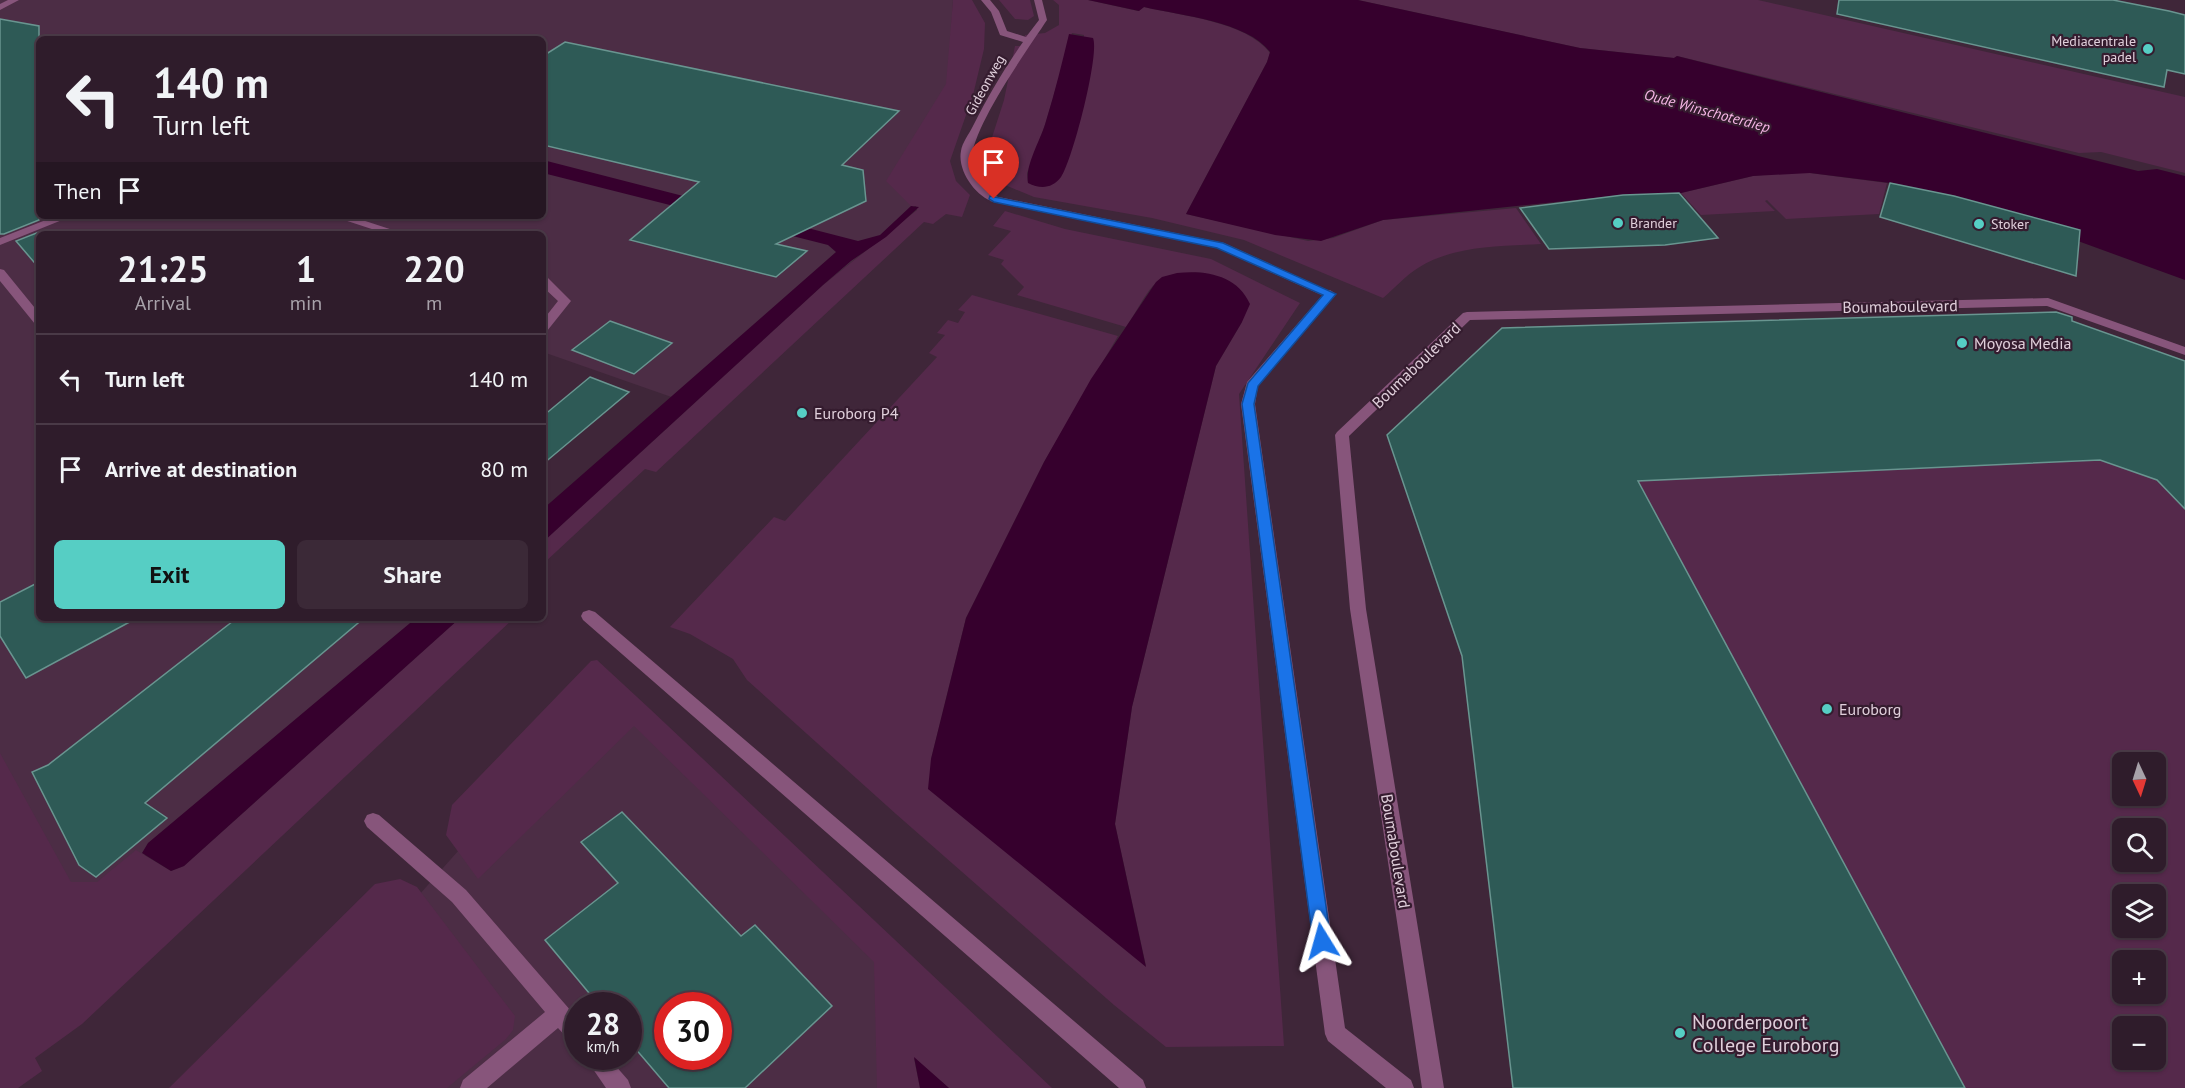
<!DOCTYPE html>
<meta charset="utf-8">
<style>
body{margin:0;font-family:"PT Sans",sans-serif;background:#3b2937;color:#f1f3f6;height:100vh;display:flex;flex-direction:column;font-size:22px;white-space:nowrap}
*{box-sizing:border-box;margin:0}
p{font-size:20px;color:#a7a1a9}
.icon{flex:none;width:33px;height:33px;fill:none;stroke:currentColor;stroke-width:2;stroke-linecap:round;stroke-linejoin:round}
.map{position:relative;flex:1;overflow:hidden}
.side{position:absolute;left:36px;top:231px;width:510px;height:390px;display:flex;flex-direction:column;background:#2f1c2b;border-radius:9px;box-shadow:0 2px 4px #0004,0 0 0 2px #4a3a47}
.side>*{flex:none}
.banner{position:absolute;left:36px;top:36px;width:510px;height:183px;border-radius:9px;box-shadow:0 2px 4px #0004,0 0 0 2px #4a3a47;background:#2f1c2b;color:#f1f3f6;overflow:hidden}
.needle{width:39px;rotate:176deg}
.fabs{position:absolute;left:2112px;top:752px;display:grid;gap:12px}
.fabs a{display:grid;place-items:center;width:54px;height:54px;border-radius:9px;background:#2f1c2b;box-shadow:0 2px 4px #0004,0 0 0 2px #4a3a47;font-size:30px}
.speed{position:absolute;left:564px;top:992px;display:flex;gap:12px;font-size:30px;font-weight:700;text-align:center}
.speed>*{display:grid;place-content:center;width:78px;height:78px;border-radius:50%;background:#2f1c2b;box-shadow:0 2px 4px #0004,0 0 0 2px #4a3a47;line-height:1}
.speed small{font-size:15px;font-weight:400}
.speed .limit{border:9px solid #d22;background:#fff;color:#111}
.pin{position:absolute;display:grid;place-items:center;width:51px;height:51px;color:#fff;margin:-62px -26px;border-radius:50% 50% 50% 0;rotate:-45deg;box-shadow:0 0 6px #0007}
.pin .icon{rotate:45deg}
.me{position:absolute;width:66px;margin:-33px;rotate:352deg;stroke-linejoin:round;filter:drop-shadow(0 0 4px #0008)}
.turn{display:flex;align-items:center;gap:21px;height:126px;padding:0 18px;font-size:27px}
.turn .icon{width:78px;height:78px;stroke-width:2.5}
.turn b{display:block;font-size:42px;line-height:51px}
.then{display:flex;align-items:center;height:57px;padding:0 18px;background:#0003;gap:12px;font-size:22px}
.eta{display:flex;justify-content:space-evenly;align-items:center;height:102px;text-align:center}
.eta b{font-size:36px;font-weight:700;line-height:42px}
.primary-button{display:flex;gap:12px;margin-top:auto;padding:12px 18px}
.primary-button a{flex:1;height:69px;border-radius:9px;background:#56cec4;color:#111;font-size:24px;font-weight:700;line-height:69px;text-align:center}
.primary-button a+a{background:#3b2937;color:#f1f3f6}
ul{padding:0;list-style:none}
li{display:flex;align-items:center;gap:18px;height:90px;padding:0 18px;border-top:2px solid #4a3a47}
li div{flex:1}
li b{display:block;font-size:22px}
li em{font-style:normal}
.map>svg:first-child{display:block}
.built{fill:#4c2d45;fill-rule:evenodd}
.green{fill:#55294b;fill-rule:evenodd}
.water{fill:#36002d}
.building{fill:#2e5a56;stroke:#699590;stroke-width:1.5;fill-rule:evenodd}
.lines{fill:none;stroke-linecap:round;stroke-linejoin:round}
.lane{fill:#87557b;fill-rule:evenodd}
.street{fill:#87557b;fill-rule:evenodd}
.route{fill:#1a73e8;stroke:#114b97;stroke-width:1.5}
.poi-dot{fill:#56cec4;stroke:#351c2f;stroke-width:2}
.labels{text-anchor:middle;stroke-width:4.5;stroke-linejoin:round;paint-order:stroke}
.far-poi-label{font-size:14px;fill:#e0cfdb;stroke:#351c2f;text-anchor:start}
.far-street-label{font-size:14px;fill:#e0cfdb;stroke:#351c2f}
.far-water-label{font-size:15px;font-style:italic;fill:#f7b7e7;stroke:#351c2f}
.street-label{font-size:16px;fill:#e0cfdb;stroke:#351c2f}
.poi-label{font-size:16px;fill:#e0cfdb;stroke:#351c2f;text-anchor:start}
.near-poi-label{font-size:20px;fill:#e0cfdb;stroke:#351c2f;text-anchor:start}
</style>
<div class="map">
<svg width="2185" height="1088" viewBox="0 0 2185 1088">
<rect width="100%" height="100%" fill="#3f2639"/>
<path class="built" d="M0,0h953l-5,84 -34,124 -23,22 -211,170 -137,-48v-118h-504v384h392l-351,291 -80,-150zM39,39h504v177h-504z
M602,689l293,280 8,119h-527l-59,-78zM578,1005h50v51h-50zM668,1005h50v51h-50z"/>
<path class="green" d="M953,0h19l13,23 -1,26 -11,46 -23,66 6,20 14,14 -8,22 -16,-3 -13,10 -9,-2 -268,250 -11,-3 -102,95v-22l280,-257 94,-75 -1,-4h-5l-25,-25 60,-97z
M999,0h31l4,16 -6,4 -13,-1z
M1053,0h35l50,11 6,-4c37,9 102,14 126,46l-3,9 -81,152 122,27 25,-3 50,-18 133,-12 25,36c-40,2 -87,1 -123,24 -12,7 -23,20 -35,30l-139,-58 -92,-22 -118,-21 -29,-12 -14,-13 -5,-7v-9l18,-56 11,-54h9l1,-11 20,-2 14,-8v-20zM1072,33l12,2 -3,82 -20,60 -33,6 -1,-10 18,-48z
M1358,0h400l427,97v76l-84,-21 -22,1 -402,-97 -3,2 -94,-10z
M1782,173h28l77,10 -8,31 -93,5 -19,-19 -2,1 10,10 -74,4 -20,-22 72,-17z
M1005,211l60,18 146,30 89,44 -61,91 45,652 -118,1 -52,-42 -218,-191 -149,-134 -14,-21 -43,-25 -20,-7 104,-110 11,4 152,-164 -8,-4 16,-18 -8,-2 11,-13 10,3 7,-11 -7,-2 14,-15 146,41 -74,126 -78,156 -35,141 215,207 -31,-142 17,-117 84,-341 26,-44 -37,-49c-55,-3 -52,14 -79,54l-109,-32 7,-8 -23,-23 3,-4 -16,-5 23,-24 -18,-5z
M2046,312l139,49v727h-672l-51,-432 -75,-221 115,-107zM2122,762h34v33h-34zM2122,828h34v33h-34zM2122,894h34v33h-34zM2122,960h34v33h-34zM2122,1026h34v33h-34z
M460,618h54l-432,406 -47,34 7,13 -24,17h-18v-335l71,129h26l39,-32 35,21 13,-5z
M597,660l53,49 402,379h-103l-35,-30 6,30h-43l-3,-126 -240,-236 -156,153 -32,-44 6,-30 139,-144z
M400,879l17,8 98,129 -2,14 -7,9 -59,49h-278l206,-204z"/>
<path class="water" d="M1088,0h270l222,48 94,10 3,-2 461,115 19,-2 28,7v104l-231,-84 -64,-13 -80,-10 -57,3 -72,17 -58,2 -240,25 -62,21 -46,-6 -89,-21 81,-152 3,-10c-24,-31 -88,-36 -126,-45l-5,4z
M1069,34l24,4c7,16 -21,124 -32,139 -9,12 -21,12 -33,6 -3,-19 13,-43 18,-62 9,-29 16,-58 23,-87z
M543,160l315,81 22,-6 31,-29 8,1 -33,30 -35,24 -28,24 -280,257v-33l293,-257 -8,-7 -285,-72z
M1177,273c29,-3 60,2 73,31l-8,18 -26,44 -84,341 -17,117 31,143 -218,-178 3,-30 35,-141 78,-156 47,-83 65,-97 6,-5z
M416,618h44l-276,248 -13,5 -29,-18 6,-10z
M914,1057l35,31h-29z"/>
<path class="building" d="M1839,0h274l56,11 16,4v59l-18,-4 -3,17 -28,-6 -299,-67z
M0,19l39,7v194l-35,14h-4z
M565,42l334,69 -57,54 21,5 3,31 -90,43 31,7 -31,26 -146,-37 69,-58 -156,-37v-89z
M1890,183l64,13 126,34 -4,46 -196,-59z
M1679,193l39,45 -53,7 -116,4 -29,-41 103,-13z
M39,232v36l-23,-27z
M2056,312l16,5v4l113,40v148l-28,-29 -57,-20 -462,21 327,607h-452l-51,-432 -75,-221 115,-107z
M610,321l62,22 -38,31 -62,-24z
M590,377l39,15 -86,72v-48z
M39,582v36h98l-111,60 -26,-42v-34z
M237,618h127l-219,185 22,15 -71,59 -17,-12 -47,-93 16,-7z
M622,812l119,124 14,-11 77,81 -87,82h-76l-41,-48v-35h-29l-54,-65 73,-57 -37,-41zM668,1005h50v51h-50z"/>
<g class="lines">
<path class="lane" d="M994,196l230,47 112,51 -2,3h-8l-109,-49 -227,-47v-4z
M373,813l6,2 87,75 112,129v26l-7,-3 -13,-14 -71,60h-27l3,-8 82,-68 -93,-110 -85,-75 -3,-6 3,-6z
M584,1056h23l21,24 3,8h-25z"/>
<path class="street" d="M8,0h11l-19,10v-6z
M981,0h9l9,11 8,20 19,6 13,-17 -5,-20h8l5,20c-17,26 -81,115 -75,144 3,17 17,23 27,35l-5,3c-18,-5 -37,-31 -33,-51 1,-8 8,-17 12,-25 15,-30 31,-57 50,-84l-23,-7 -9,-23z
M56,216h16l-72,29v-7z
M332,216h18l55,18h-18z
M0,269l4,1 35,43v12l-4,-1 -35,-43z
M543,276l4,1 24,24 -24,30 -4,1v-12l15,-19 -15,-14z
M1330,290l6,4 -78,92 -3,18 90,624 66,52 3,8h-28l-58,-47 -3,-7 -84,-630 6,-22 79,-91z
M2048,298l137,49v8l-138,-49 -577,14 -121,116 17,173 78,479h-22l-72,-479 -15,-174 2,-3 126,-119 4,-1z
M589,610l6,2 548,468 3,8h-27l-536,-468 -2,-4 2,-4z"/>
</g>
<path class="route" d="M990,196l233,47 113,51 -78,92 -4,18 77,537 -2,6 -7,2 -6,-2 -3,-6 -71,-537 6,-21 75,-88 -106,-47 -223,-46 -5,-3z"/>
<g class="poi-dot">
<circle cx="2148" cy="49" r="6"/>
<circle cx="1618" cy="223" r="6"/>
<circle cx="1979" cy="224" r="6"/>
<circle cx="1962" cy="343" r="6"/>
<circle cx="802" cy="413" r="6"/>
<circle cx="1827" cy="709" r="6"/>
<circle cx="1680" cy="1033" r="6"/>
</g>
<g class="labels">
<g class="far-poi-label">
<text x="2136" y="46" text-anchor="end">Mediacentrale<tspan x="2136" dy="16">padel</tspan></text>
<text x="1630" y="228">Brander</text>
<text x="1991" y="229">Stoker</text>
</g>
<g class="far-street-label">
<text transform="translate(985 85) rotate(-61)" y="5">Gideonweg</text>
</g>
<g class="far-water-label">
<text transform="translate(1707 111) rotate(15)" y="5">Oude Winschoterdiep</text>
</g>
<g class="street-label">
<text transform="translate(1900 306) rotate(-1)" y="6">Boumaboulevard</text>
<text transform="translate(1416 365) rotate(-44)" y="6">Boumaboulevard</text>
<text transform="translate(1396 851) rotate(81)" y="6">Boumaboulevard</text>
</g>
<g class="poi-label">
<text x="1974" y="349">Moyosa Media</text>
<text x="814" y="419">Euroborg P4</text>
<text x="1839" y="715">Euroborg</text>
</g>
<g class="near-poi-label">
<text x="1692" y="1029">Noorderpoort<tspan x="1692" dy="23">College Euroborg</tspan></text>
</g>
</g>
</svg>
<div class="fabs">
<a><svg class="needle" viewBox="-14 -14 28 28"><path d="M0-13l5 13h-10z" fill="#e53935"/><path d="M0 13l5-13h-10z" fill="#a7a1a9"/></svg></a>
<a><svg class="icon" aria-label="search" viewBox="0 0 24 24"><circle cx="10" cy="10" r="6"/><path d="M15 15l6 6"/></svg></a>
<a><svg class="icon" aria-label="layers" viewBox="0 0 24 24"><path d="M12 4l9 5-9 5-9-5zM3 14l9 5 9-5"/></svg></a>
<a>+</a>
<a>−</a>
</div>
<div class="speed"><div>28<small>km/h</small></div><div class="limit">30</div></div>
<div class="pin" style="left:994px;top:199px;background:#d93025"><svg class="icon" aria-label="arrive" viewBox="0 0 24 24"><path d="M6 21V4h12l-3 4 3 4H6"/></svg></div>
<svg class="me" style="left:1322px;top:941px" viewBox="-20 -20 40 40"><path d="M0-17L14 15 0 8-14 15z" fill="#1a73e8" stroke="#fff" stroke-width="4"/></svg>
<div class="banner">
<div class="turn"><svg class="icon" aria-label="left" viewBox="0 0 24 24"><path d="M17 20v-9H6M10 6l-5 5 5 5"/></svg><div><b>140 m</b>Turn left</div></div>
<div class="then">Then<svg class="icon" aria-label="arrive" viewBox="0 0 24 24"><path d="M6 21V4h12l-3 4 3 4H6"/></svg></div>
</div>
<section class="side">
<div class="eta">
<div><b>21:25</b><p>Arrival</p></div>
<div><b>1</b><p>min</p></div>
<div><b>220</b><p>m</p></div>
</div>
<ul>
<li><svg class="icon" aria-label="left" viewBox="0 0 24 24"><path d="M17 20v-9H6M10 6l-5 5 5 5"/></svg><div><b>Turn left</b></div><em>140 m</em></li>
<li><svg class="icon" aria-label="arrive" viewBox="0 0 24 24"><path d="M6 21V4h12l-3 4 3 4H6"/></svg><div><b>Arrive at destination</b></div><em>80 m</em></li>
</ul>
<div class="primary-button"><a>Exit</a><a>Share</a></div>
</section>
</div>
